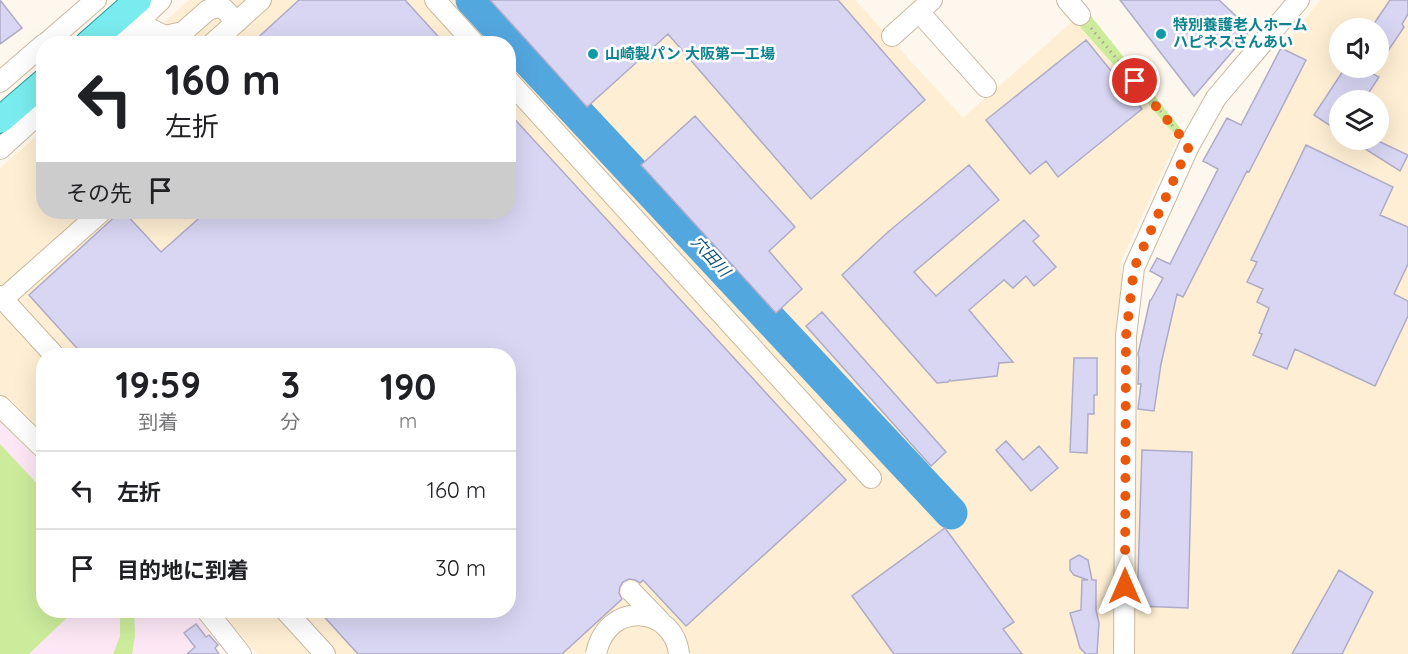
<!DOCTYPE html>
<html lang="ja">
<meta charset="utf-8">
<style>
body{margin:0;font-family:Quicksand,"Noto Sans JP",sans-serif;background:#f6f6f6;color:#202124;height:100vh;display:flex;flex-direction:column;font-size:22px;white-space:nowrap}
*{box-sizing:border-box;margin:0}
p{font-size:20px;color:#757577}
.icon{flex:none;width:33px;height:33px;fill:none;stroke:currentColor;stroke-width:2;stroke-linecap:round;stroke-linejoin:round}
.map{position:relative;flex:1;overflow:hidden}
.sheet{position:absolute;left:36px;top:348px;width:480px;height:270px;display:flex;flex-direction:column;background:#fff;border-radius:24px;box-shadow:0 6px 24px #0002}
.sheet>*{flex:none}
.top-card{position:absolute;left:36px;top:36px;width:480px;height:183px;border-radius:24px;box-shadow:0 6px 24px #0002;background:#fff;color:#202124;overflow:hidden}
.controls{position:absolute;left:1329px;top:18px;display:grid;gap:12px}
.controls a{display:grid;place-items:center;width:60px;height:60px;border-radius:50%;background:#fff;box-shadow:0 6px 24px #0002;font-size:30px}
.pin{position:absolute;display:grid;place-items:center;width:51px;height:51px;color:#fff;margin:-26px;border:3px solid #fff;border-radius:50%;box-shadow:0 2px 6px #0007}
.me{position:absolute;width:66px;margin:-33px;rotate:0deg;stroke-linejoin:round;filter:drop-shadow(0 0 4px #0008)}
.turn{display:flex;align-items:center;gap:21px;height:126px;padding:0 30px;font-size:27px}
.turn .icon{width:78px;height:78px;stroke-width:2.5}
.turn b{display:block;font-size:42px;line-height:51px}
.then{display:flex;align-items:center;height:57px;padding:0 30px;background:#0003;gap:12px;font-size:22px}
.eta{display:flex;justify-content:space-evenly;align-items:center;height:102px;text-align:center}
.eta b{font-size:36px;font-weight:700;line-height:42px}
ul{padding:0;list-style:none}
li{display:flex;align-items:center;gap:18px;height:78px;padding:0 30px;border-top:2px solid #e0e0e0}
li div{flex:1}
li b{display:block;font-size:22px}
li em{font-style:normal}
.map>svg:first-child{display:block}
.built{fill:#feeed3;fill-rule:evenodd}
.education{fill:#fde7f5}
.green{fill:#ccec9c}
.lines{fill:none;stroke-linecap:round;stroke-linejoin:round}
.river{stroke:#53a7df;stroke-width:33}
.building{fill:#d9d6f4;stroke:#aeabc7;stroke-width:1.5}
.minor-casing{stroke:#c9b99f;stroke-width:22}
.major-casing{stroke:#239b9c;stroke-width:28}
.path{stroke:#aba59b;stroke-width:3;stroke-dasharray:1.5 4.5;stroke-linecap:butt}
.minor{stroke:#fff;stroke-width:20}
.major{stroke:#7aecef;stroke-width:26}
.minor-bridge-casing{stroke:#c9b99f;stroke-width:22;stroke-linecap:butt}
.minor-bridge{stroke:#fff;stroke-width:20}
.route{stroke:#ea580c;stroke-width:10;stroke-dasharray:0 18}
.culture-dot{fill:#0f9aa8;stroke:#fff;stroke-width:2}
.labels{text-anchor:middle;stroke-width:5;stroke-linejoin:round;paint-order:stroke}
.culture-label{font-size:15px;font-weight:bold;fill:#0d838f;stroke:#fff;text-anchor:start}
.water-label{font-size:16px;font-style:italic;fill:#105177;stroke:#fff}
</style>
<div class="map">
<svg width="1408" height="654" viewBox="0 0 1408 654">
<rect width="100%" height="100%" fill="#fef7ed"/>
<path class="built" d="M189,0h275l40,43 -364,1z
M480,0h375l108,118 111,-98 104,118 -57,123 5,75 -2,318h-867l-37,-43 288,-1v-254h-464l-1,84 -43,-44v-228l43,-38 1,82h464l1,-164 439,469 7,-6z
M1320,0h88v654h-276l8,-301 23,-66 119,-239zM1340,28h38v40h-38zM1340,100h38v40h-38z"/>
<path class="education" d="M0,421l43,43 1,146 148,1 17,21 -24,22h-185z"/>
<path class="green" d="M1087,11l94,118 -3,9 -104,-118z
M0,444l43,46 1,120 30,1 -45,43h-29z
M120,611h23l-4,3 -5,-3 1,25 -3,18h-19l7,-18z"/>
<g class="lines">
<path class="river" d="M472,0l479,513"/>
</g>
<path class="building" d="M0,0l22,28 -22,16z
M299,0h106l40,44h-194z
M490,0h348l87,100 -114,99 -143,-165 -81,73z
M1120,0h99l32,30 -57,66z
M1390,0h18v14l-6,10 2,3 -26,39v-38h-7z
M1086,40l56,69 -84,68 -12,-16 -16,13 -44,-54z
M1281,48l25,12 -57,112 -2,-1 -64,126 -6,-3 -16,70 -7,47 -16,-2 3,-25h-3l1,-26 -1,-4 12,-54h1l12,-22 -13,-7 7,-13 13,6 48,-95 -15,-8 24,-43 14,7z
M1345,68h32l-4,6 6,3 -15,23h-24v32l-26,-17z
M508,112l338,368 -160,146 -43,-46 -3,3 -5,-3 -6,-1 -6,3 -3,5 -1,6 3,6 -60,55h-204l-40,-44h190v-254h-424l-55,-61 91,-83h4l37,40 45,-40h302z
M695,116l100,111 -26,24 33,38 -26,24 -135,-148z
M1351,140h25l32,15 -8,16z
M1306,145l87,42 -13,28 28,12v37l-14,30 14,7v15l-33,70 -80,-37 -8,20 -34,-14 9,-21 -3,-1 10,-25 -12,-6 6,-13 -16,-7 10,-20 -6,-2z
M969,165l30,35 -85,72 22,24 88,-76 15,16 -6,5 23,26 -22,19 -8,-10 -13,12 -9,-8 -35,30 44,52 -14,1 -2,13 -46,5 -1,-1 -2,2 -11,1 -95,-108 46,-43z
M822,312l124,140 -15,14 -125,-140z
M1074,358h23v37h-3v19h-6l-1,39 -17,-1z
M1006,441l17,19 16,-14 19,22 -27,23 -35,-41z
M1142,450l50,2 -4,156 -51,-2z
M945,528l69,94 -11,7 19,25h-128l-42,-58z
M1079,555l9,5 4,20h4v30l3,13 -2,31h-11l-6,-6 -10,-35 11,-3 1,-30h6l-14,-5 -4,-5v-10z
M1339,570l34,22 -31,62h-50z
M196,624l10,13 3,-2 9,10 -3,3 4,6h-32l8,-7 -11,-14z"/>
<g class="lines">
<defs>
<path id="minor" d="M435,0l40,44
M1067,0l13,15
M919,12l67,75
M892,36l40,-36
M45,44l51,-44
M115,44l46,-44
M141,44l-4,-6 -3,-12 15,2 16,8 18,-4 25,-22 13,-4 16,16
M212,44l49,-44
M508,80l363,398
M0,82l44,-38
M0,149l44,-40
M0,296l55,60
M4,298l97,-86
M0,406l44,43
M206,610l35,44
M285,610l40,44
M1124,654l2,-318 8,-68 55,-122 27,-48 83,-98"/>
<path id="major" d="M88,44l50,-44
M0,120l44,-38"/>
</defs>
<use href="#minor" class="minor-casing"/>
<use href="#major" class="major-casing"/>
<path class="path" d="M1091,28l86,103"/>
<use href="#minor" class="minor"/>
<use href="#major" class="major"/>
<defs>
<path id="minor-bridge" d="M631,591l30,31
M596,654c11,-55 78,-48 83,0"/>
</defs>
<use href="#minor-bridge" class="minor-bridge-casing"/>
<use href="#minor-bridge" class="minor-bridge"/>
</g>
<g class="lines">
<path class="route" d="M1125,586l1,-250 8,-68 55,-122 -54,-65"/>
</g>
<g class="culture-dot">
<circle cx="1161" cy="34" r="6"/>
<circle cx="593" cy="54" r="6"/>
</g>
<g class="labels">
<g class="culture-label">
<text x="1173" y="30">特別養護老人ホーム<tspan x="1173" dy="17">ハピネスさんあい</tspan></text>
<text x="605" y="59">山崎製パン 大阪第一工場</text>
</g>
<g class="water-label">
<text transform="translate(711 256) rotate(47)" y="6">穴田川</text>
</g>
</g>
</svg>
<div class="controls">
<a><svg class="icon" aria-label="sound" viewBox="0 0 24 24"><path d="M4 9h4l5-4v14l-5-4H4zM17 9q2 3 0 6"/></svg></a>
<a><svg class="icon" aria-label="layers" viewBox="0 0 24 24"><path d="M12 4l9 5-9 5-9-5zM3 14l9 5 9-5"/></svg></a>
</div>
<div class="pin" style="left:1135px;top:81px;background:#d93025"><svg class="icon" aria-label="arrive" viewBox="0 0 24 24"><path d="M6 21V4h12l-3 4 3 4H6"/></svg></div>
<svg class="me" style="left:1125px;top:586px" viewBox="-20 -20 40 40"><path d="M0-17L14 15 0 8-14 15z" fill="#ea580c" stroke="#fff" stroke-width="4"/></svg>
<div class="top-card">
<div class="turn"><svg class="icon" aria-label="left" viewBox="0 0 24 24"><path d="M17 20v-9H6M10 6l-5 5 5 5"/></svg><div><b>160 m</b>左折</div></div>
<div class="then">その先<svg class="icon" aria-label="arrive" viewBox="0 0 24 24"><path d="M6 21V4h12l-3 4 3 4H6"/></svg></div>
</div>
<section class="sheet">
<div class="eta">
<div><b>19:59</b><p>到着</p></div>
<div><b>3</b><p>分</p></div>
<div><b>190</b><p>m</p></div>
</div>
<ul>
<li><svg class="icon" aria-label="left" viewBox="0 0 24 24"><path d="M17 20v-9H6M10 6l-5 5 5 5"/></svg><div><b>左折</b></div><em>160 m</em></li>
<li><svg class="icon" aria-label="arrive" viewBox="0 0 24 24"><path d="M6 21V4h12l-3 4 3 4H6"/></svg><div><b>目的地に到着</b></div><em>30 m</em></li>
</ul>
</section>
</div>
